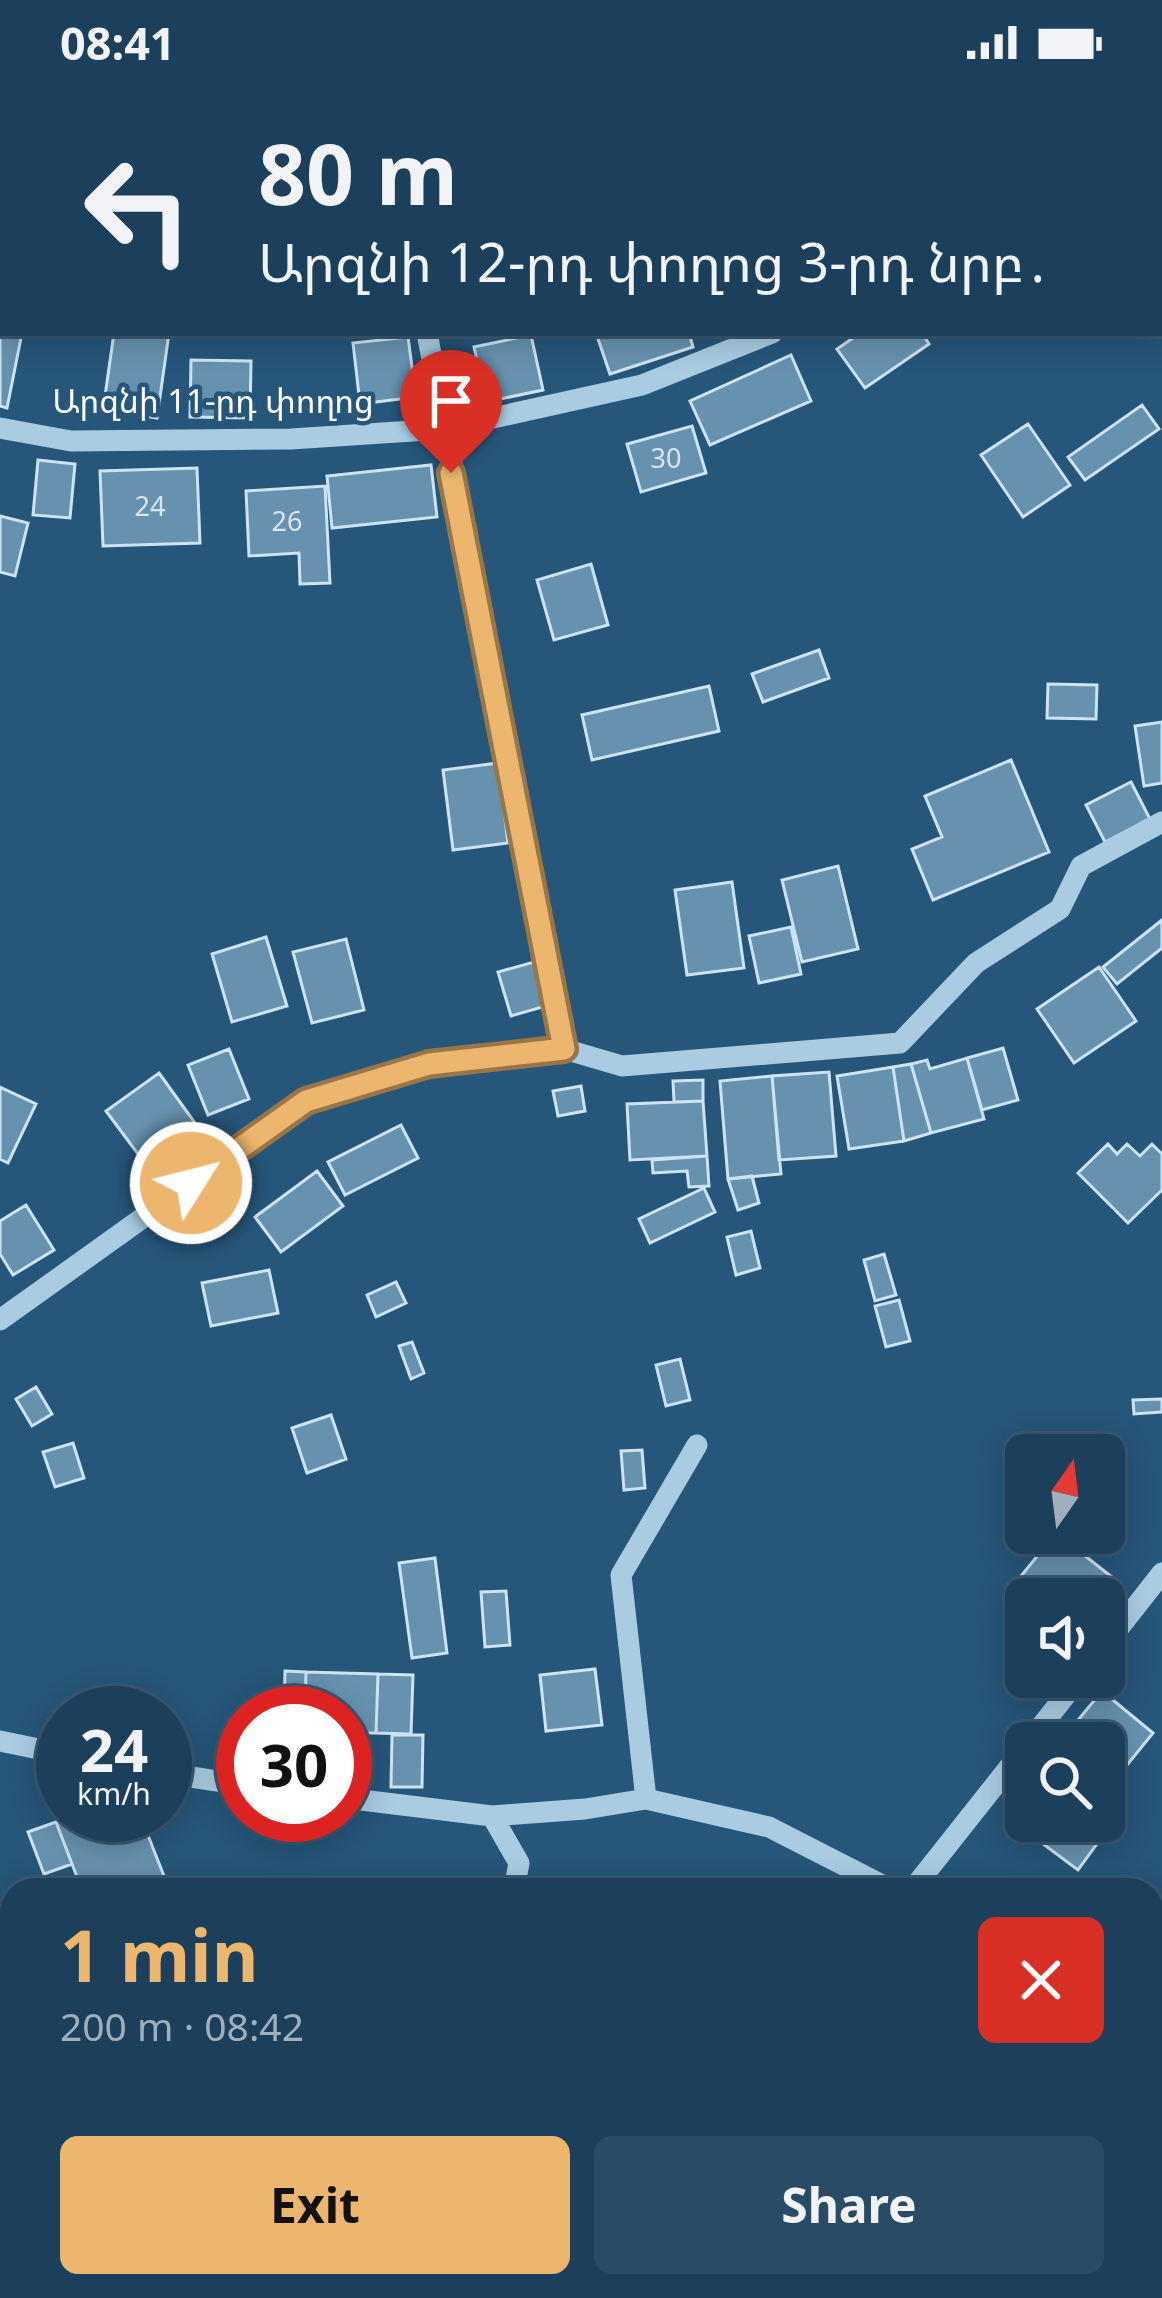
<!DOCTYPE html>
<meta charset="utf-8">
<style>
body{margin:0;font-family:"Noto Sans","Noto Sans Armenian",sans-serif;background:#294b65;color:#f1f3f6;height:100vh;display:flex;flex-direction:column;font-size:45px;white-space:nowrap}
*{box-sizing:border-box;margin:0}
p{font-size:39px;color:#a0afbb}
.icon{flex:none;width:66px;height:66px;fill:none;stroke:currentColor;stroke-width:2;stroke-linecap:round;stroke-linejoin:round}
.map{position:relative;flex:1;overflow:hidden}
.panel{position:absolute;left:0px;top:1794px;width:1164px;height:420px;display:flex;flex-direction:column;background:#1c405c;border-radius:36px 36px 0 0;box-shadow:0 6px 30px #0003,0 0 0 3px #3a5972}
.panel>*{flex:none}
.guide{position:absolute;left:0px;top:0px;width:1164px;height:252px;box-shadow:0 6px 30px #0003,0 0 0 3px #3a5972;background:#1c405c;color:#f1f3f6;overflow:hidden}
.needle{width:78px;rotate:14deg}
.fabs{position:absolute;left:1005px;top:1350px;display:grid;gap:24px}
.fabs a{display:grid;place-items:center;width:120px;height:120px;border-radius:18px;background:#1c405c;box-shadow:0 6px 30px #0003,0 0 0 3px #3a5972;font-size:60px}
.speed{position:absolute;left:36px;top:1602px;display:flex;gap:24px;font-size:60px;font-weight:700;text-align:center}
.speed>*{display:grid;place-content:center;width:156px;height:156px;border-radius:50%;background:#1c405c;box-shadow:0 6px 30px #0003,0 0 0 3px #3a5972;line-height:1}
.speed small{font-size:30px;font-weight:400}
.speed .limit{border:18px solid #d22;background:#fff;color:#111}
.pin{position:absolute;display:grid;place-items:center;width:102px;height:102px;color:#fff;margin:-123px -51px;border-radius:50% 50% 50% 0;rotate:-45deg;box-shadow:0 0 12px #0007}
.pin .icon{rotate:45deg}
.me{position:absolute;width:132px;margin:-66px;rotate:54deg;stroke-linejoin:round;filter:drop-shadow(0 0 9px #0008)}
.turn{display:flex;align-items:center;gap:42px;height:252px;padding:0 60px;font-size:54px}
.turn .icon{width:156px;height:156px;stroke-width:2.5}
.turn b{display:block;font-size:84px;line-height:102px}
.round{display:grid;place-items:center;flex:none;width:126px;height:126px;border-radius:18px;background:#294b65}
.head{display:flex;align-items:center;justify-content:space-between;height:204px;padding:0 60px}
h1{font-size:72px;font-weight:700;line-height:90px;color:#ecb66f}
.cta{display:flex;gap:24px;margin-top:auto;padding:24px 60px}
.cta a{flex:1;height:138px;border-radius:18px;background:#ecb66f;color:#111;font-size:48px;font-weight:700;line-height:138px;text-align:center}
.cta a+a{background:#294b65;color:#f1f3f6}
.status{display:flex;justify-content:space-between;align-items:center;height:84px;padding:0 60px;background:#1c405c;direction:ltr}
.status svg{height:33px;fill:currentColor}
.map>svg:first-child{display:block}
.building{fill:#6792af;stroke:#cce3f3;stroke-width:3}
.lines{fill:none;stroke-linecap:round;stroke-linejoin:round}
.minor{stroke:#a9cce3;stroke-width:21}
.route-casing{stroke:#997648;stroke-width:30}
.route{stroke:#ecb66f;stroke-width:21}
.labels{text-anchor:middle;stroke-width:9;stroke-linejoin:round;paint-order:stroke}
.number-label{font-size:27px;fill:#d9e4eb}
.street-label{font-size:33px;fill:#fff;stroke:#26567a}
</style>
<div class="status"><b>08:41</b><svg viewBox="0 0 49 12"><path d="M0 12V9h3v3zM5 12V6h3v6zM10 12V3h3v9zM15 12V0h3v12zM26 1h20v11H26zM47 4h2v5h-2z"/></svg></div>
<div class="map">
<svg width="1162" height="2214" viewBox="0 0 1162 2214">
<rect width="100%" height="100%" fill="#26567a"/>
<path class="building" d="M114,249h55l-12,85 -54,-8z
M596,249h93l4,14 -83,27z
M860,249h62l7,11 -64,44 -28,-39z
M0,250l21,4 -14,70 -7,-2z
M531,251l12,55 -57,12 -12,-55z
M408,253l8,60 -56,7 -7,-61z
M791,271l20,46 -101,44 -20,-44z
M191,276l60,1 -1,57 -60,-1z
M1142,321l17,24 -74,51 -17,-23z
M1028,340l42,61 -47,32 -42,-62z
M692,342l14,47 -65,19 -14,-48z
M38,376l37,4 -5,54 -37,-3z
M431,381l6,52 -105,11 -5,-52z
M197,384l3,75 -97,3 -3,-75z
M325,402l5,97 -30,1 -1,-31 -50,3 -3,-65z
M0,432l28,7 -13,53 -15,-4z
M591,480l17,61 -54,15 -17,-60z
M819,566l10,28 -66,24 -11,-28z
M1048,600l49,1 -1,34 -49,-1z
M709,602l10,45 -127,29 -10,-45z
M1162,638v61l-18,3 -9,-60z
M1011,676l38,92 -116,48 -21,-51 30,-12 -17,-41z
M498,679l10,80 -55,7 -10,-80z
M1131,698l19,37 -45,23 -19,-37z
M838,782l20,83 -56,13 -20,-82z
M732,798l12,86 -57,7 -12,-85z
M1162,836v28l-45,36 -14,-17z
M791,843l10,47 -42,9 -10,-47z
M266,853l21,69 -55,16 -20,-68z
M346,855l18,71 -52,13 -19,-71z
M534,878l12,44 -35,10 -13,-44z
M1099,883l37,54 -62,42 -37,-54z
M1003,964l15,52 -36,10 -15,-52z
M229,965l20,50 -41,16 -20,-50z
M967,974l17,61 -53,14 -20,-69 16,-4 3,9z
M911,980l20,69 -27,8 -11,-74z
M893,983l11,74 -55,8 -12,-73z
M829,988l7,84 -57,4 -7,-84z
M159,989l54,75 -52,37 -55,-74z
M772,992l9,98 -53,5 -8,-98z
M703,996v21l-29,1 -1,-21z
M581,1002l4,25 -27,5 -5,-25z
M0,1003l36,17 -28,59 -8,-4z
M703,1017l4,55 -77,4 -3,-56z
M401,1041l17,33 -73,37 -17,-33z
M1108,1060l9,10 10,-10 13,12 12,-12 10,10v36l-34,33 -50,-50z
M707,1072l2,30 -20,1 -2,-16 -34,2 -1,-13z
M317,1087l26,35 -62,46 -26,-35z
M752,1092l7,27 -21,7 -10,-31z
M704,1104l11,24 -65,31 -11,-24z
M26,1121l28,45 -41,25 -13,-21v-33z
M751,1147l9,37 -24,7 -9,-38z
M884,1170l12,41 -21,6 -11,-41z
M269,1186l9,43 -67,13 -9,-43z
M396,1198l10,21 -30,14 -9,-22z
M899,1216l11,41 -24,6 -11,-41z
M412,1258l12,31 -13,6 -12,-33z
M680,1275l10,41 -24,6 -10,-41z
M36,1303l16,27 -20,12 -16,-27z
M1162,1315v13l-28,2 -1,-14z
M331,1331l15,44 -39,14 -15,-45z
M73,1359l11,35 -29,9 -12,-35z
M642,1366l3,38 -21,2 -3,-39z
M1056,1449l61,48 -14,18h-53l-29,-23z
M435,1474l12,95 -35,5 -13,-95z
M506,1507l4,54 -25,2 -4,-55z
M595,1585l7,56 -56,6 -6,-56z
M285,1587l21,1 -1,41h-21z
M306,1588l72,2 -2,59h-31v-20h-40z
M378,1590l35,1 -2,59 -35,-1z
M1102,1607l51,42 -43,53 -6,-5v-38h-45z
M392,1651h31l-1,52h-31z
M1104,1727l11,8 -37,51 -47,-35 11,-14h62z
M74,1731h66l24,61 -38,14h-44l-26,-68z
M56,1738l16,42 -28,10 -16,-42z
M6,2052l6,18v45l-12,4v-65z"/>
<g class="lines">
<path class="minor" d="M386,0v3
M1109,3l3,-3
M427,249l137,716
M0,344l71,13 220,-2 152,-10 199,-44 130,-52
M0,1236l306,-219 123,-37 135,-15 58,17 278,-23 76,-80 84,-54 21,-43 81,-44
M1104,1563l58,-74
M0,1657l63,13
M1028,1659l52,-66
M165,1689l78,12
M345,1714l147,18 93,-7 61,-10 123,28 123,63
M646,1715l-25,-224 76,-130
M492,1732l27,47 -5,27
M912,1806l114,-144
M1152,1904l10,3
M0,2018l12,-3
M1152,2186l10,-4
M125,2202v12
M1063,2214l37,-12"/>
</g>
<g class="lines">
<defs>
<path id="route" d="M191,1099l115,-82 123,-37 135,-15 -113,-576"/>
</defs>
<use href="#route" class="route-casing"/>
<use href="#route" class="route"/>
</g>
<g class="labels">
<g class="number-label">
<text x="666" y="384">30</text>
<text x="150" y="432">24</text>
<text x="287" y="447">26</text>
</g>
<g class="street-label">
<text x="213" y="329">Արզնի 11-րդ փողոց</text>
</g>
</g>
</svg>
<div class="fabs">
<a><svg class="needle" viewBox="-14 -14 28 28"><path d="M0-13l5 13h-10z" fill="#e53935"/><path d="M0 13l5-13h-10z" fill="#a0afbb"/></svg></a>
<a><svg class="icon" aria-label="sound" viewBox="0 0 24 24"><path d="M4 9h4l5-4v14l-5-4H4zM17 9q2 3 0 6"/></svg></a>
<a><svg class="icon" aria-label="search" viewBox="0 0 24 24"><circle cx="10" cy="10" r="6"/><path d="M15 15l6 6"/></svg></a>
</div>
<div class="speed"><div>24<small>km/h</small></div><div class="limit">30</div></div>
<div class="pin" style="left:451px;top:389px;background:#d93025"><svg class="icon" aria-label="arrive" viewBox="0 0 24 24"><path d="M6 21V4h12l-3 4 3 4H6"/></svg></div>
<svg class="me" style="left:191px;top:1099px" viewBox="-20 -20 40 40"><circle r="17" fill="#ecb66f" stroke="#fff" stroke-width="3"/><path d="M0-11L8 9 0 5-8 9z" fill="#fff"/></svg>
<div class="guide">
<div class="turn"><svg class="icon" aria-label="left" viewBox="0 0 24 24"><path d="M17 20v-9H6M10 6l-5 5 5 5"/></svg><div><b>80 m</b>Արզնի 12-րդ փողոց 3-րդ նրբ․</div></div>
</div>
<section class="panel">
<div class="head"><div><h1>1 min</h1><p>200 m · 08:42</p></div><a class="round" style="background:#d93025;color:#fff"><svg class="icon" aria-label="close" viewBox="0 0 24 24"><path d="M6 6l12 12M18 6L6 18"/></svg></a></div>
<div class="cta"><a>Exit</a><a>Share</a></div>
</section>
</div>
